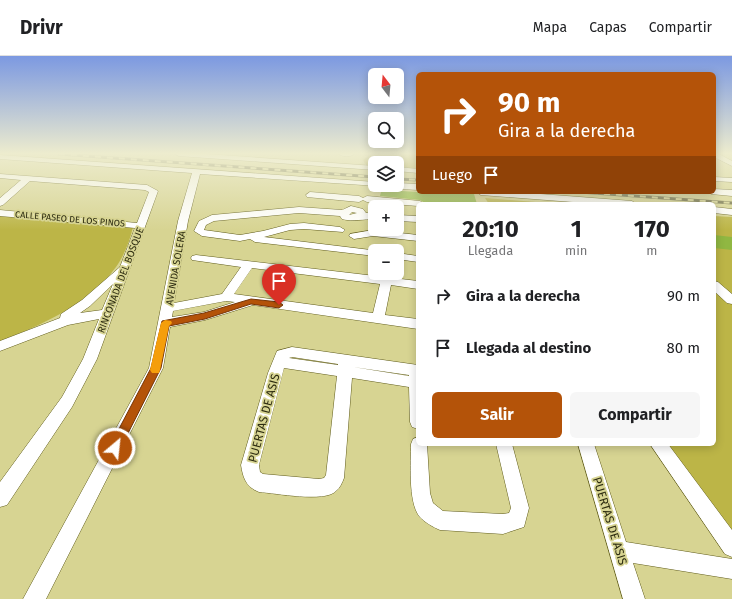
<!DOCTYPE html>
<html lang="es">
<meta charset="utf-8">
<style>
body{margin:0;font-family:"Fira Sans",sans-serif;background:#f6f6f6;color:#202124;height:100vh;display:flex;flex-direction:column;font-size:15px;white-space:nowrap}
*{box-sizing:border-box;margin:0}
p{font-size:13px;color:#757577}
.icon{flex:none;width:22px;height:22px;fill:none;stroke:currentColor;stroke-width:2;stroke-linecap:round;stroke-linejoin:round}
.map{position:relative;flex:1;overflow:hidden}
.side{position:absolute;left:416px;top:146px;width:300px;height:244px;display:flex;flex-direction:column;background:#fff;border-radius:6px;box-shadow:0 2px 10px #0003}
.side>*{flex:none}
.guide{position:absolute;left:416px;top:16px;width:300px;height:122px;border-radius:6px;box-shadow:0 2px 10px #0003;background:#b45309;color:#fff;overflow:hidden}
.needle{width:26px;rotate:344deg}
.buttons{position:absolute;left:368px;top:12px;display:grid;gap:8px}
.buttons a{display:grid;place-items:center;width:36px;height:36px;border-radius:6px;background:#fff;box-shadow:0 2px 10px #0003;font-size:20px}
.pin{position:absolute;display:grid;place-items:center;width:34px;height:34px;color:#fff;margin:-41px -17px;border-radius:50% 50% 50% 0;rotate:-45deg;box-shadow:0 0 4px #0007}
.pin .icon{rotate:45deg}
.me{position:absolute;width:44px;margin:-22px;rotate:28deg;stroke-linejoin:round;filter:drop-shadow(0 0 3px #0008)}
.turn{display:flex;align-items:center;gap:14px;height:84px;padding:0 16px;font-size:18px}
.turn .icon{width:52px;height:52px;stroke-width:2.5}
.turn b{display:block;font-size:28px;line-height:34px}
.then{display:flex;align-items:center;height:38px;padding:0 16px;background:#0003;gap:8px;font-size:15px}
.eta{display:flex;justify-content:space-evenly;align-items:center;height:68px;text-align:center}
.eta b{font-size:24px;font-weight:700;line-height:28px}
.cta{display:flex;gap:8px;margin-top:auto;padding:8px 16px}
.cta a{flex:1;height:46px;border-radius:6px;background:#b45309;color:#fff;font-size:16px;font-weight:700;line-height:46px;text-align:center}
.cta a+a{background:#f6f6f6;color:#202124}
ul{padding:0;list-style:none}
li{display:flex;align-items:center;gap:12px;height:52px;padding:0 16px}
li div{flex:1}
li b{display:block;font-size:15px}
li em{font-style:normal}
header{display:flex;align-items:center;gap:24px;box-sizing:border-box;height:56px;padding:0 20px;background:#fff;border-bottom:1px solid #e0e0e0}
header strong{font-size:19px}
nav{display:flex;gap:22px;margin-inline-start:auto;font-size:14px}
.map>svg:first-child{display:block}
.green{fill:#bcb547}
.building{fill:#90b742}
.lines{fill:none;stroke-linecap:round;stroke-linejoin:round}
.minor-casing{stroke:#615d1c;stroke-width:1}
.path{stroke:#828051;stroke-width:1.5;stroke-dasharray:0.5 2;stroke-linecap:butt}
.minor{fill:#fff;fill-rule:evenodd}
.rail-casing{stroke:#65643c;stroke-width:3}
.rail{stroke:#d7d492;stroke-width:2;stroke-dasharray:6;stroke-linecap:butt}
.route{fill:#b45309;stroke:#753606}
.slow{fill:#f59e0b}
.labels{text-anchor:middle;stroke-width:3.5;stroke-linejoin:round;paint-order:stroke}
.far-street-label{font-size:9px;fill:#2c2b10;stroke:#d7d492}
.street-label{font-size:10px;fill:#2c2b10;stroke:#d7d492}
.near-street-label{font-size:12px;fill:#2c2b10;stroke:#d7d492}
</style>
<header>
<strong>Drivr</strong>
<nav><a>Mapa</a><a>Capas</a><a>Compartir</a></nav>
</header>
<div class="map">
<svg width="732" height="543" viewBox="0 0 732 543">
<rect width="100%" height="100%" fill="#d7d492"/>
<path class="green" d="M374,98h44v15l-21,-1v-5h-22v3h-8l-4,-6 7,-5z
M485,142l75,6h-71z
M0,157l133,14c-3,13 -9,29 -17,40 -27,37 -74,58 -116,74z
M714,160l18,1v321l-68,-94h50z"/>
<path class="building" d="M382,132l3,2 33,2 56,2 3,10h-45l-7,-1 -5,-3 -40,-4z
M714,179l18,2v13l-18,-2z"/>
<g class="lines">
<defs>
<path id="minor" d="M175,98h31l169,12v4l-196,-14z
M339,98h15c-3,3 -12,3 -15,0z
M714,98h5l13,7v5l-18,-9z
M0,99l375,27v3l3,1 -178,-12 -12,47 -14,82 48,-9 19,-27 -49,-7 -1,-2 1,-2 4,-1 222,26v8l-27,-4 -6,30 33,4v10l-165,-24 -48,15 -35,7 -7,41 -117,231h-23l126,-231 29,-147 14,-48 -192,-14zM252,212l128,16 -7,29 -139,-19zM226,245l9,1 -31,10 -32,5 1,-6z
M397,111l21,2v4l-21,-2z
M0,118l147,11 11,6 -61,168 -25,48 -65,98 -7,2v-25l62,-85 21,-38 16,-40 -31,6 -68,26v-10l60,-23 1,-4 21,-14 38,-33 15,-39 -135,-12v-6l137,13 12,-31 -4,-2 -115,-9 -27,24 -3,1v-8l21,-18 -21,-2zM113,228l-11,26 -22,3 10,-7z
M714,121l18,1v4l-18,-1z
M397,127l21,1v6l-33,-2 -4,-3h16z
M714,133l18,1v6l-21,-2 -1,-2h4z
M310,136l49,4 4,2 4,-2 53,5 4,3h-6v2l-51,-4 -4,-2 -4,2 -52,-5 -1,-2z
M477,136h37l118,9 4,3h-37l-118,-9z
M351,150l12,3 3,4h9v6c-12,0 -22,3 -33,0l-2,-3 -41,-3 -85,8 -8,4 -2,5 36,5 23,-4 27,-7 14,-1 36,4 5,3 -2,2 -39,-3 -14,1 -26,7 115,14h-4v5l-120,-14 -5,-3 -10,2 -38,-5 -8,-5 5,-10 13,-6 87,-8 43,3zM352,156l5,1 -8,2z
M714,151l18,2v6l-18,-2z
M397,159l21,1v6l-21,-1z
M373,174l45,5v6l-45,-5 -19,3 -5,-3 1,-2z
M397,197l21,3v6l-21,-3z
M714,225l4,1 14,12v10l-5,-1 -13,-12z
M292,291l126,18v64l-6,-2 -2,-5 -1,-35 -57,-9 -8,100c-2,5 -4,10 -8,13 -11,12 -61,2 -77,1 -13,-5 -16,-14 -18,-27l27,-92 9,-22zM292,301l46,7v1l-49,-7zM353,311l56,8v1zM284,312l53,8 -11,99 -2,3 -5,1 -56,-5 -3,-2 -1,-7z
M418,381v7h9l3,49 3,10 10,8 60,3 6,-1 2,-5 -15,-64h16l17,64 -5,19 -21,7 -63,-4c-7,-3 -16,-8 -21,-14 -11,-15 -8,-54 -8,-72l2,-5z
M578,388h16l32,98 106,17v20l-99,-16 12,36h-22z
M650,388h18l64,86v27l-7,-3z"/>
</defs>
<use href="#minor" class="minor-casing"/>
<path class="path" d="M455,136l19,1"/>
<use href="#minor" class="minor"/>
<defs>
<path id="rail" d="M59,98l316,23
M397,123l21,1
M580,136l152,11"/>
</defs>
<use href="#rail" class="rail-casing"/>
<use href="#rail" class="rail"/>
</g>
<linearGradient id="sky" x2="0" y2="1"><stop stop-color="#7c99e1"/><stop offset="0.56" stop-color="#edecce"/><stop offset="1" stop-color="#edecce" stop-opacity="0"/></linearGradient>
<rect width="732" height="174" fill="url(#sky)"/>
<path class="route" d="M251,243l28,3 4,3 -4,3 -28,-4 -46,15 -36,7 -8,42 -42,83 -4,2 -4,-2 -2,-3 2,-4 40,-76 11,-47 42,-8z"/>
<path class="slow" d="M165,264l6,1 1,2 -3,3 -9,44 -1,3h-7l-2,-3 11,-47z"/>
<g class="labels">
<g class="far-street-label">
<text transform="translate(70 163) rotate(5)" y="3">CALLE PASEO DE LOS PINOS</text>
</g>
<g class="street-label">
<text transform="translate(175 212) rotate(-80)" y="4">AVENIDA SOLERA</text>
<text transform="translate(120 224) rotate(-69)" y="4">RINCONADA DEL BOSQUE</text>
</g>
<g class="near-street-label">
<text transform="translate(264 362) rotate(-75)" y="4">PUERTAS DE ASIS</text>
<text transform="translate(610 465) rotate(73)" y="4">PUERTAS DE ASIS</text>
</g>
</g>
</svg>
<div class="buttons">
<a><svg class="needle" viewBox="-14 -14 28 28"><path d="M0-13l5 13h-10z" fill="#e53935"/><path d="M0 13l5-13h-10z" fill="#757577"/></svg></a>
<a><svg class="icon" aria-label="search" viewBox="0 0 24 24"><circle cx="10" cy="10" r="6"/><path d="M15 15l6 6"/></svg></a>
<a><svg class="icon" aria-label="layers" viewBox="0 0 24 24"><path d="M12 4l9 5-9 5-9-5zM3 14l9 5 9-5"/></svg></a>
<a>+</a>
<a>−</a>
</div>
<div class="pin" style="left:279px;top:249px;background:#d93025"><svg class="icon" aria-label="arrive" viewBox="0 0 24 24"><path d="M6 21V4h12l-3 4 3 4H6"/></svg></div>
<svg class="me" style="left:115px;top:392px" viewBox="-20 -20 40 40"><circle r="17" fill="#b45309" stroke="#fff" stroke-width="3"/><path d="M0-11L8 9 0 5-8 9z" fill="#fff"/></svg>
<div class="guide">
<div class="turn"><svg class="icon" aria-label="right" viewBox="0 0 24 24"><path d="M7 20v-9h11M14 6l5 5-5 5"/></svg><div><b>90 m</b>Gira a la derecha</div></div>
<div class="then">Luego<svg class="icon" aria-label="arrive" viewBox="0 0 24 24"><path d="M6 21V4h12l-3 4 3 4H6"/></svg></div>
</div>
<section class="side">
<div class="eta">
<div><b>20:10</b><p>Llegada</p></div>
<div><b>1</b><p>min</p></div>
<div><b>170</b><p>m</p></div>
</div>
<ul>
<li><svg class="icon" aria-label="right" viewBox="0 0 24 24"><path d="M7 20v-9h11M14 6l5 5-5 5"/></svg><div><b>Gira a la derecha</b></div><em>90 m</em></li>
<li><svg class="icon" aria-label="arrive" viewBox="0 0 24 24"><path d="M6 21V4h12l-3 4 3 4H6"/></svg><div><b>Llegada al destino</b></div><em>80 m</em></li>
</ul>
<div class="cta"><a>Salir</a><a>Compartir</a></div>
</section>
</div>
